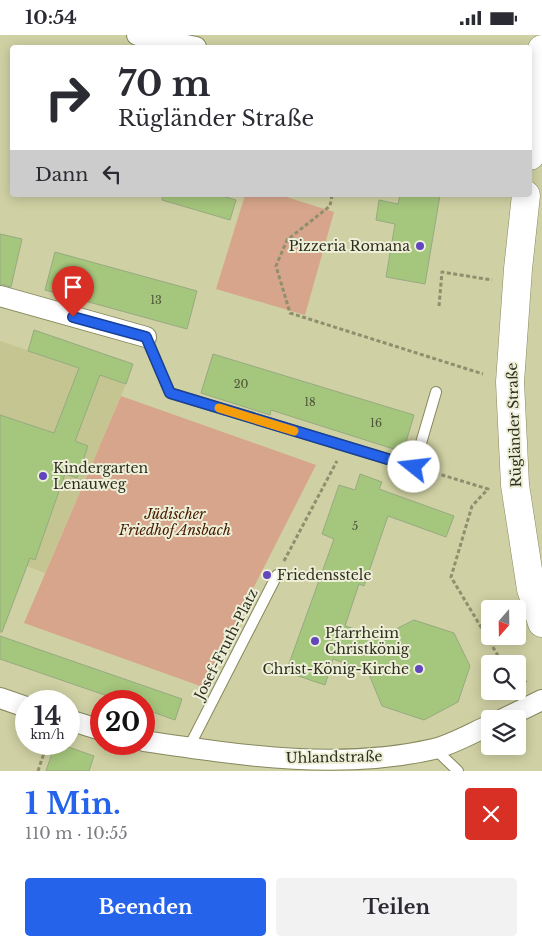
<!DOCTYPE html>
<html lang="de">
<meta charset="utf-8">
<style>
body{margin:0;font-family:"Libre Baskerville",serif;background:#f2f2f3;color:#2b2b33;height:100vh;display:flex;flex-direction:column;font-size:19px;white-space:nowrap}
*{box-sizing:border-box;margin:0}
p{font-size:16px;color:#7c7c81}
.icon{flex:none;width:28px;height:28px;fill:none;stroke:currentColor;stroke-width:2;stroke-linecap:round;stroke-linejoin:round}
.map{position:relative;height:736px;overflow:hidden}
.drawer{display:flex;flex-direction:column;background:#fff;flex:1}
.drawer>*{flex:none}
.guide{position:absolute;left:10px;top:10px;width:522px;height:152px;border-radius:5px;box-shadow:0 2px 12px #0003;background:#fff;color:#2b2b33;overflow:hidden}
.needle{width:32px;rotate:200deg}
.controls{position:absolute;left:481px;top:565px;display:grid;gap:10px}
.controls a{display:grid;place-items:center;width:45px;height:45px;border-radius:5px;background:#fff;box-shadow:0 2px 12px #0003;font-size:25px}
.speed{position:absolute;left:15px;top:655px;display:flex;gap:10px;font-size:25px;font-weight:700;text-align:center}
.speed>*{display:grid;place-content:center;width:65px;height:65px;border-radius:50%;background:#fff;box-shadow:0 2px 12px #0003;line-height:1}
.speed small{font-size:12px;font-weight:400}
.speed .limit{border:8px solid #d22;background:#fff;color:#111}
.pin{position:absolute;display:grid;place-items:center;width:42px;height:42px;color:#fff;margin:-51px -21px;border-radius:50% 50% 50% 0;rotate:-45deg;box-shadow:0 0 5px #0007}
.pin .icon{rotate:45deg}
.me{position:absolute;width:55px;margin:-28px;rotate:286deg;stroke-linejoin:round;filter:drop-shadow(0 0 4px #0008)}
.turn{display:flex;align-items:center;gap:18px;height:105px;padding:0 25px;font-size:22px}
.turn .icon{width:65px;height:65px;stroke-width:2.5}
.turn b{display:block;font-size:35px;line-height:42px}
.then{display:flex;align-items:center;height:48px;padding:0 25px;background:#0003;gap:10px;font-size:19px}
.round{display:grid;place-items:center;flex:none;width:52px;height:52px;border-radius:5px;background:#f2f2f3}
.summary{display:flex;align-items:center;justify-content:space-between;height:85px;padding:0 25px}
h1{font-size:30px;font-weight:700;line-height:38px;color:#2563eb}
.button{display:flex;gap:10px;margin-top:auto;padding:10px 25px}
.button a{flex:1;height:58px;border-radius:5px;background:#2563eb;color:#fff;font-size:20px;font-weight:700;line-height:58px;text-align:center}
.button a+a{background:#f2f2f3;color:#2b2b33}
.status{display:flex;justify-content:space-between;align-items:center;height:35px;padding:0 25px;background:#fff;direction:ltr}
.status svg{height:14px;fill:currentColor}
.map>svg:first-child{display:block}
.built{fill:#c5c591}
.green{fill:#d7a58b}
.building{fill:#a5c67d;stroke:#97aa82}
.lines{fill:none;stroke-linecap:round;stroke-linejoin:round}
.lane-casing{stroke:#87885e;stroke-width:12}
.street-casing{stroke:#87885e;stroke-width:22}
.secondary-casing{stroke:#87885e;stroke-width:29}
.path{stroke:#8f8f6e;stroke-width:3;stroke-dasharray:4 2.5;stroke-linecap:butt}
.lane{stroke:#fff;stroke-width:10}
.street{stroke:#fff;stroke-width:20}
.secondary{stroke:#fff;stroke-width:28}
.route-casing{stroke:#184099;stroke-width:12}
.route{stroke:#2563eb;stroke-width:9}
.slow{stroke:#f59e0b;stroke-width:9}
.poi-dot{fill:#6146be;stroke:#eeefd8;stroke-width:2}
.labels{text-anchor:middle;stroke-width:4;stroke-linejoin:round;paint-order:stroke}
.number-label{font-size:11px;fill:#4c5536}
.poi-label{font-size:14px;fill:#2f2f1e;stroke:#eeefd8;text-anchor:start}
.street-label{font-size:14px;fill:#2f2f1e;stroke:#eeefd8}
.park-label{font-size:14px;font-style:italic;fill:#481a00;stroke:#eeefd8}
</style>
<div class="status"><b>10:54</b><svg viewBox="0 0 49 12"><path d="M0 12V9h3v3zM5 12V6h3v6zM10 12V3h3v9zM15 12V0h3v12zM26 1h20v11H26zM47 4h2v5h-2z"/></svg></div>
<div class="map">
<svg width="542" height="736" viewBox="0 0 542 736">
<rect width="100%" height="100%" fill="#cfd0a3"/>
<path class="built" d="M0,306l126,43 -81,189 -45,-17z"/>
<path class="green" d="M245,160h35l54,17 -29,103 -89,-26z
M121,361l195,69 -113,222 -179,-64z"/>
<path class="building" d="M163,160h56l17,5 -6,20 -68,-20z
M400,160h40l-15,89 -39,-7 9,-53 -19,-4 3,-20 19,4z
M0,199l22,5 -11,48 -11,-3z
M55,217l142,39 -10,38 -142,-39z
M34,295l99,34 -7,20 -26,-9 -25,66 13,5 -11,32 -12,-4 -30,86 -5,-2 -28,74h-2v-217l54,18 25,-65 -51,-17z
M213,319l201,61 -11,37 -132,-42 -1,5 -69,-22z
M360,439l22,8 -3,7 75,27 -8,21 -58,-21 -24,70 -5,-2 -14,42 35,11 34,-17 40,13 16,33 -12,36 -34,18 -42,-14 -14,-34 -35,-13 -8,26 -39,-13 48,-133 -12,-5 17,-49 16,5z
M0,601l182,63 -7,21 -31,-11v-8h-22l-122,-42z
M55,709h5l34,12 -5,15h-43z"/>
<g class="lines">
<defs>
<path id="lane" d="M146,302l24,56 244,74 22,-75
M189,712l88,-172
M435,714l23,22"/>
<path id="street" d="M137,0l59,12
M0,261l146,41
M0,663l26,9
M503,684l39,-19
M69,685l32,10
M144,706c95,14 195,30 290,8 19,-5 38,-16 56,-24"/>
<path id="secondary" d="M530,121l12,-107
M526,160l-8,74 -8,113 5,103 16,104 11,34"/>
</defs>
<use href="#lane" class="lane-casing"/>
<use href="#street" class="street-casing"/>
<use href="#secondary" class="secondary-casing"/>
<path class="path" d="M332,160l-2,11 -43,34 -11,26 14,47 193,61
M439,271l3,-34 50,8
M429,436l59,18 -16,17 -21,71 52,87
M284,526l53,-100
M518,641l9,7
M38,736l9,-27"/>
<use href="#lane" class="lane"/>
<use href="#street" class="street"/>
<use href="#secondary" class="secondary"/>
</g>
<g class="lines">
<defs>
<path id="route" d="M73,282l73,20 24,56 244,74"/>
</defs>
<use href="#route" class="route-casing"/>
<use href="#route" class="route"/>
<path class="slow" d="M219,373l75,23"/>
</g>
<g class="poi-dot">
<circle cx="420" cy="211" r="5"/>
<circle cx="43" cy="441" r="5"/>
<circle cx="267" cy="540" r="5"/>
<circle cx="315" cy="606" r="5"/>
<circle cx="419" cy="634" r="5"/>
</g>
<g class="labels">
<g class="number-label">
<text x="156" y="269">13</text>
<text x="241" y="353">20</text>
<text x="310" y="371">18</text>
<text x="376" y="392">16</text>
<text x="355" y="495">5</text>
</g>
<g class="poi-label">
<text x="410" y="216" text-anchor="end">Pizzeria Romana</text>
<text x="53" y="438">Kindergarten<tspan x="53" dy="16">Lenauweg</tspan></text>
<text x="277" y="545">Friedensstele</text>
<text x="325" y="603">Pfarrheim<tspan x="325" dy="16">Christkönig</tspan></text>
<text x="409" y="639" text-anchor="end">Christ-König-Kirche</text>
</g>
<g class="street-label">
<text transform="translate(514 390) rotate(-92)" y="5">Rügländer Straße</text>
<text transform="translate(226 609) rotate(-63)" y="5">Josef-Fruth-Platz</text>
<text transform="translate(334 722) rotate(-1)" y="5">Uhlandstraße</text>
</g>
<g class="park-label">
<text x="175" y="484">Jüdischer<tspan x="175" dy="16">Friedhof Ansbach</tspan></text>
</g>
</g>
</svg>
<div class="controls">
<a><svg class="needle" viewBox="-14 -14 28 28"><path d="M0-13l5 13h-10z" fill="#e53935"/><path d="M0 13l5-13h-10z" fill="#7c7c81"/></svg></a>
<a><svg class="icon" aria-label="search" viewBox="0 0 24 24"><circle cx="10" cy="10" r="6"/><path d="M15 15l6 6"/></svg></a>
<a><svg class="icon" aria-label="layers" viewBox="0 0 24 24"><path d="M12 4l9 5-9 5-9-5zM3 14l9 5 9-5"/></svg></a>
</div>
<div class="speed"><div>14<small>km/h</small></div><div class="limit">20</div></div>
<div class="pin" style="left:73px;top:282px;background:#d93025"><svg class="icon" aria-label="arrive" viewBox="0 0 24 24"><path d="M6 21V4h12l-3 4 3 4H6"/></svg></div>
<svg class="me" style="left:414px;top:432px" viewBox="-20 -20 40 40"><circle r="19" fill="#fff"/><path d="M0-13L10 11 0 6-10 11z" fill="#2563eb"/></svg>
<div class="guide">
<div class="turn"><svg class="icon" aria-label="right" viewBox="0 0 24 24"><path d="M7 20v-9h11M14 6l5 5-5 5"/></svg><div><b>70 m</b>Rügländer Straße</div></div>
<div class="then">Dann<svg class="icon" aria-label="left" viewBox="0 0 24 24"><path d="M17 20v-9H6M10 6l-5 5 5 5"/></svg></div>
</div>
</div>
<section class="drawer">
<div class="summary"><div><h1>1 Min.</h1><p>110 m · 10:55</p></div><a class="round" style="background:#d93025;color:#fff"><svg class="icon" aria-label="close" viewBox="0 0 24 24"><path d="M6 6l12 12M18 6L6 18"/></svg></a></div>
<div class="button"><a>Beenden</a><a>Teilen</a></div>
</section>
